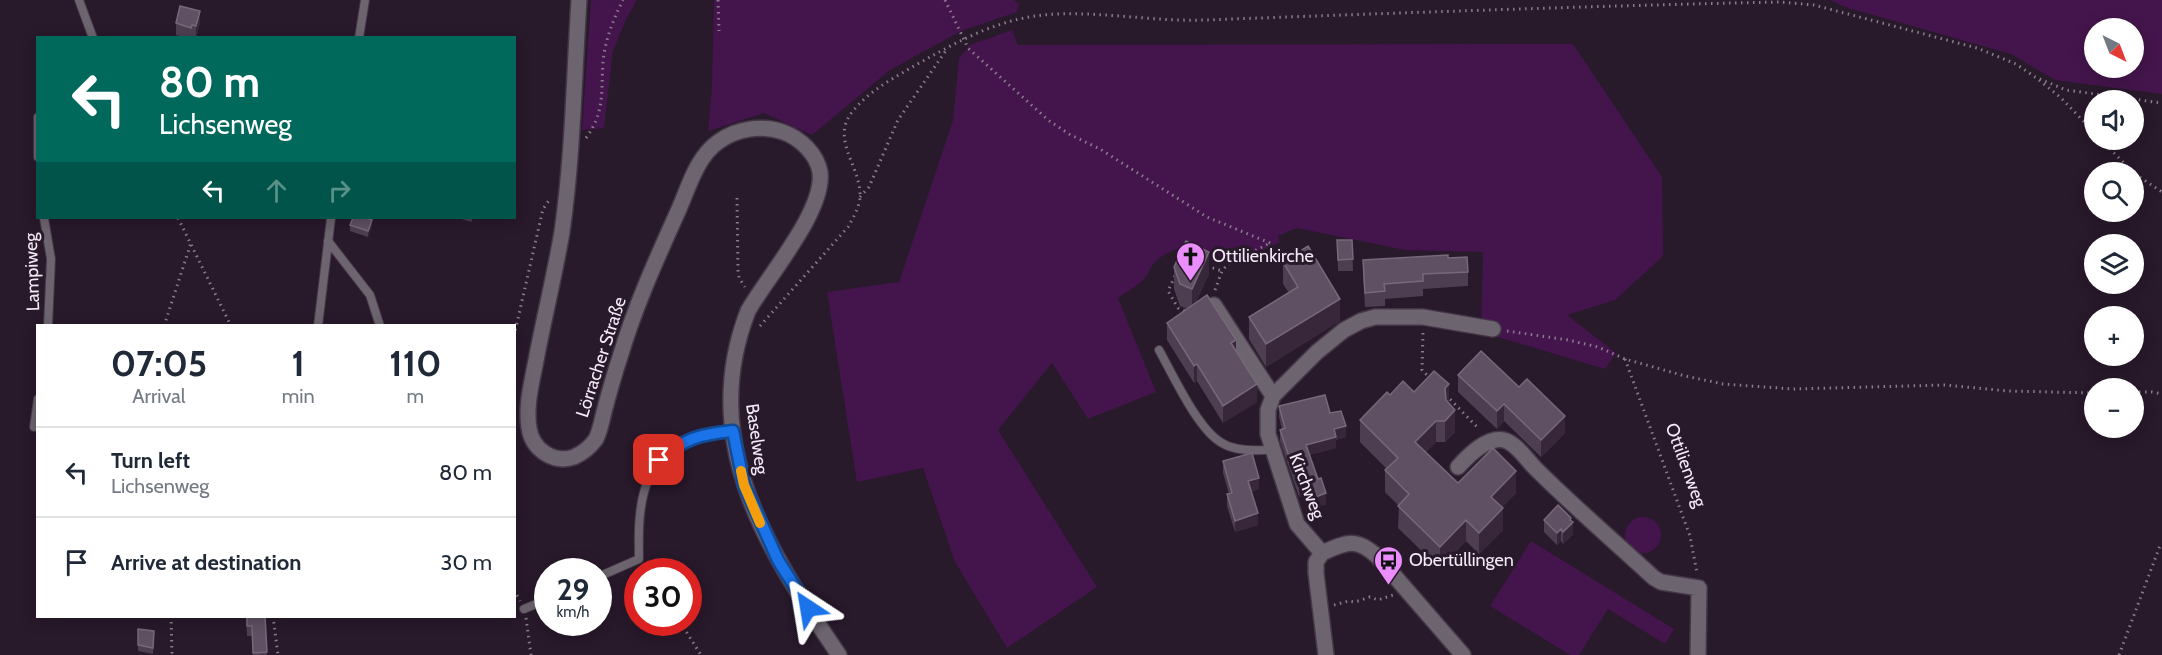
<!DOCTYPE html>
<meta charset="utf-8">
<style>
body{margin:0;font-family:Cabin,sans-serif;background:#f6f6f7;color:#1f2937;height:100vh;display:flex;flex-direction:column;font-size:22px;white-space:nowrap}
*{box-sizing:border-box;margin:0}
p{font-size:20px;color:#747a83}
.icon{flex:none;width:33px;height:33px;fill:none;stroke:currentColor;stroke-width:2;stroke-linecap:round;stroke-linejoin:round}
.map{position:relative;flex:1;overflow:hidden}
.drawer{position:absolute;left:36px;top:324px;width:480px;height:294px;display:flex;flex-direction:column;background:#fff;border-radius:0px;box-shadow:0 3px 15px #0003}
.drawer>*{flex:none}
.banner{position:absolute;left:36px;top:36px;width:480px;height:183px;border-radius:0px;box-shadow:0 3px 15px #0003;background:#00695c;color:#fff;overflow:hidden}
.needle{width:39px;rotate:138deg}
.fabs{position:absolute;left:2084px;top:18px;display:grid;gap:12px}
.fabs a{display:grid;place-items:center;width:60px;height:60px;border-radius:50%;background:#fff;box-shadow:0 3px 15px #0003;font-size:30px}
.speed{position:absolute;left:534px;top:558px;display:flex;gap:12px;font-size:30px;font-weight:700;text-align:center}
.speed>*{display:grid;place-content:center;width:78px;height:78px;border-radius:50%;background:#fff;box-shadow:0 3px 15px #0003;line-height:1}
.speed small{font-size:15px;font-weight:400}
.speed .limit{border:9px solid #d22;background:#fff;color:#111}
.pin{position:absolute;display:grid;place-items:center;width:51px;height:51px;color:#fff;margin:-26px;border-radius:12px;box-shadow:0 3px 9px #0006}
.me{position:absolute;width:66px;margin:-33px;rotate:327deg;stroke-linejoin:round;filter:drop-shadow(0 0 4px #0008)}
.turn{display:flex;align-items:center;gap:21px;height:126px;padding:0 24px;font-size:27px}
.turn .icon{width:78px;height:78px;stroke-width:2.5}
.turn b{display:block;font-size:42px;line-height:51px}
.lanes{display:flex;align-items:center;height:57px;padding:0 24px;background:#0003;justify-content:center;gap:30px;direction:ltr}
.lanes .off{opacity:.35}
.eta{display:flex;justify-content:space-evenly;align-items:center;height:102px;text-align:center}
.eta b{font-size:36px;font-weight:800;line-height:42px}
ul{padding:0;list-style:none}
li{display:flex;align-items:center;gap:18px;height:90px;padding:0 24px;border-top:2px solid #e0e1e3}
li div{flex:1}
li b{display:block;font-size:22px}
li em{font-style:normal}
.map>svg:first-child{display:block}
.green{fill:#44154c;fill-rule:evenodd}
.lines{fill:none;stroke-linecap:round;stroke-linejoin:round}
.service-casing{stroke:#453647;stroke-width:10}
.minor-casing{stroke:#453647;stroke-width:18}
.path{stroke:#8a7d8c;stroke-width:3;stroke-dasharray:1.5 4.5;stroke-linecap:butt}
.service{stroke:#6c646e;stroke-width:8}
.minor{stroke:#6c646e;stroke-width:15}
.wall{fill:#4e3e51}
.shaded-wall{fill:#38273b}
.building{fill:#605063;stroke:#77687a;stroke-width:1.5}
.route-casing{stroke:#114b97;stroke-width:15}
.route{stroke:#1a73e8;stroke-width:10}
.slow{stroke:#f59e0b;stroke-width:10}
.labels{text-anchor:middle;stroke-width:6;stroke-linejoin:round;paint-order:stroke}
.poi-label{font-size:18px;fill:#f4eaf6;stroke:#28192b;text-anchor:start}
.street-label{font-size:18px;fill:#f4eaf6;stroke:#28192b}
</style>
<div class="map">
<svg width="2162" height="655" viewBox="0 0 2162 655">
<rect width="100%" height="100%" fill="#28192b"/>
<path class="green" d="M591,0h46l-10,17 -14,34 -9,77 -22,2z
M714,0h300l5,4 -2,8 -56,19 -71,39 -78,65 -48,-22 -56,18 4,-45z
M1830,0h332v94l-107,-14 -44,-26 -166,-47zM2094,28h39v40h-39z
M1012,30l6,15 555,-1 89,133 1,79 -48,44 -48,15 49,38 -11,16 -124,-37 2,-80 -78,-2 -108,-22 -19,8 2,6 -47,21c-26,-13 -48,-24 -75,-4 -8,6 -9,16 -16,22 -8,7 -16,11 -24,17l38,94 -68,27 -36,-56 -54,67 99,157 -90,61 -52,-86 -32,-94 -66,14 -30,-190 72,-10 54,-162 6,-62 11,-13z
M1625 535a18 18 0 1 1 36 0a18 18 0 1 1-36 0Z
M1531,541l143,88 -9,15 -57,-35 -29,46h-9l-80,-49z"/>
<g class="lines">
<defs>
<path id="service" d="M79,0l14,38
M359,38l6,-38
M38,117v40
M44,218l7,41 -3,67
M328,241l42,54 10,31
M318,326l13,-108
M1159,350c14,25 39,80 63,93 15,9 34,7 51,7
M34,427l4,-28
M598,577l41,-18c-1,-43 -1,-91 41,-114 5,-3 11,-7 17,-9 11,-4 24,-4 36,-5
M524,609l24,-10"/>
<path id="minor" d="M579,0c-5,77 -6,155 -17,232 -7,41 -17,82 -25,123 -4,23 -12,49 -8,73 3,21 24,36 45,29 9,-4 17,-11 22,-18 4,-8 6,-19 8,-27 5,-19 10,-37 16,-55 15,-51 37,-99 59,-148 10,-23 18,-52 39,-67 19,-14 44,-17 65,-10 17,6 34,22 37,40 5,39 -53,105 -72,139 -51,131 20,240 91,344
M1214,305l59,91
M1458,467c10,-11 29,-31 46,-27 12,3 23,20 31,28 38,38 79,73 119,110l7,4 38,6 -1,67
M1322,553l-25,-29 -29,-90v-24l5,-14 44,-44 27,-22 17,-9 14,-4h48l70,12
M1322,553c25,-11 34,-16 56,4l85,98
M1322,553l-6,9v11l10,82"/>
</defs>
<use href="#service" class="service-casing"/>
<use href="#minor" class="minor-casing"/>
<path class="path" d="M718,0l1,31
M945,0l23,48 80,72 21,14 31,15 107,68 63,26
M2039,80l21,17 34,35
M586,138c19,-26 15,-46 17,-76 2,-22 10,-42 20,-62
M2101,140l34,34 27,18
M860,197l9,-10 29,-67 49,-71
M737,198l1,72 1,8 6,9
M178,218l53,108
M1207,266l15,5
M1175,276l-7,15 10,17 9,4
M1215,290l7,-19 5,-6 43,-22
M164,326l27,-83
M760,326l88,-99c5,-9 11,-19 12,-29 2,-31 -31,-59 -7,-87 16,-20 39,-32 61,-45 41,-23 81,-46 129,-51 54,-5 109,7 162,5 192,-7 383,-14 574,-18l35,3 163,43 39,16 19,13 31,13 96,13
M1507,331l61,9 30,7 27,12 60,17 38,8 70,5 152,-4 63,6 86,2
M1423,333l-1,37 7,7
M514,336l29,-127 7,-10
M1625,359l65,177 7,37
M2133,392h19l10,2
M1446,395l33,34
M514,590l6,11
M1334,605l15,-4 6,1 15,-5 8,3 15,-5
M171,616l1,39
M273,616l5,39
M526,618l5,37
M680,622l21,33
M2119,655l42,-112"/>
<use href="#service" class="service"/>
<use href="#minor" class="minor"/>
</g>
<path class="wall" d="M176,23h24l-4,15 -4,-1v1h-7l-9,-3z
M459,218h14l-2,4z
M350,225l22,1 -4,11 -18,-6z
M1337,240h15l1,31h-15z
M1448,258l20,14v14l-45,3v7l-38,3v7l-20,1 -2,-32v-15z
M1283,262l57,59 -74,46 -17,-28v-22l40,-24 -6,-9z
M1174,267l35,7 -14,30 41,47 21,51 -34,21 -26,-42 -3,2 -27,-43v-17l20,-14 -7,-3 -6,-17z
M1458,375l107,58 -24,24 -37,-36 -7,8 -39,-37z
M1414,392l35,11 6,29 -10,10h-9l-10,10 32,31 58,10 -14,14 1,23 -24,24 -13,-13 -26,28 -42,-41 1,-22 -14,-14v-22l2,-1 -27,-27v-22l30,-25z
M1279,406l51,7 16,24 -10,3v8l-27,7 17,49 -13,4 -5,-15 -9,4 -19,-56v-11l2,-1 -3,-12z
M1223,461l36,28 -8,3 7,33 -23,7 -8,-26v-12h2l-6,-21z
M1544,520l27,1 2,13 -10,10 -2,-3 -4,4 -13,-13z
M246,616h19l2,39h-14l-1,-19h-5z
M138,629l16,2 -1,23 -15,-3z"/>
<path class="shaded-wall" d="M200,11v12l-4,15v-12z
M372,220v6l-4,11v-6z
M1209,252v22l-17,37v-22z
M1340,299v22l-74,46v-23z
M1236,340v17l-5,-14z
M1197,364v17l-3,2v-17z
M1257,384v18l-34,21v-17z
M1449,384v22l-4,3v-21z
M1504,404v17l-7,8v-18z
M1455,410v22l-10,10v-21z
M1565,416v17l-24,24v-17z
M1436,421v21l-21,22v-22z
M1346,426v11l-10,3v8l-30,8v-11l28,-16z
M1516,471v22l-25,25v-21z
M1259,478v11l-11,4v-12z
M1308,483v10l-9,4v-11z
M1326,493v11l-13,4v-10z
M1503,508v22l-24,24v-21z
M1258,513v12l-23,7v-11z
M1571,518v5l2,-1v12l-10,10v-12z
M1466,520v21l-26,28v-22z
M1561,529v12l-4,4v-12z"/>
<path class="building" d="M180,6l20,5 -4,15 -4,-1 -1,3 -15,-5z
M353,218h14l5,2 -4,11 -18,-6z
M1337,240h15l1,19 -15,1z
M1186,241l23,11 -17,37 -12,-5 -6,-17z
M1308,246l32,53 -74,45 -17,-27 49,-30 -15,-25z
M1448,255v3l19,-1 1,15 -45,2v7l-39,3 1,7 -20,2 -2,-33z
M1207,295l29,45 -5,3 26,41 -34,22 -26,-42 -3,2 -27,-43z
M1481,351l38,36 8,-8 38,37 -24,24 -37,-36 -7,7 -39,-36z
M1434,371l15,13 -4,4 1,12 9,10 -10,11h-9l-21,21 43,41 35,-35 23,23 -25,26 12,11 -24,25 -13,-13 -26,27 -42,-41 11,-12 -24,-24 13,-12 -38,-38 27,-28 3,3 13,-14 11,11z
M1325,395l5,18 11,-2 5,15 -12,3 2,8 -30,8 12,34 3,-1 5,15 -13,5 -5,-15 -9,3 -19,-56 5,-2 -6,-22z
M1252,453l7,25 -11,3 10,32 -23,8 -8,-27 5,-1 -9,-32z
M1558,505l13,13 -1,2 3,2 -10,10 -2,-3 -4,4 -13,-13z
M247,616h18l2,36 -14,1 -1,-27h-5z
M138,629l16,2 -1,17 -15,-3z"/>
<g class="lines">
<defs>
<path id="route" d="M659,460c26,-22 42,-26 74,-29l11,54 34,75 30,48"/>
</defs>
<use href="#route" class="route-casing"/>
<use href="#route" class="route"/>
<path class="slow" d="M741,471l3,14 16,38"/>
</g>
<defs>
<symbol id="church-pin" viewBox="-11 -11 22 30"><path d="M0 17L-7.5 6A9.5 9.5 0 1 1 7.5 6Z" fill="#eb8dfc" stroke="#28192b"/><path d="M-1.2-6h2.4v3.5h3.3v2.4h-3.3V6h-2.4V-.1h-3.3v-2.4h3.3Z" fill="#111"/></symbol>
<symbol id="bus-pin" viewBox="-11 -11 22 30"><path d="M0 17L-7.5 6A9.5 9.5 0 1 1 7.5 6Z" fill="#eb8dfc" stroke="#28192b"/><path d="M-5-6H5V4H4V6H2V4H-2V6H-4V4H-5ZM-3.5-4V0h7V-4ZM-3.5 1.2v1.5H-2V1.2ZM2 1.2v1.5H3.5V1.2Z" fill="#111"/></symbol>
</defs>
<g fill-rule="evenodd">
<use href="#church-pin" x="1174" y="240" width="33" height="45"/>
<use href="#bus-pin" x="1372" y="544" width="33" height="45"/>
</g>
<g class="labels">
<g class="poi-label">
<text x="1212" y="262">Ottilienkirche</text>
<text x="1409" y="566">Obertüllingen</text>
</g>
<g class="street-label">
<text transform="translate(32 272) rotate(-92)" y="6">Lampiweg</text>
<text transform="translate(601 357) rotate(-72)" y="6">Lörracher Straße</text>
<text transform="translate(757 439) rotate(82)" y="6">Baselweg</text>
<text transform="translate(1686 465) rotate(70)" y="6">Ottilienweg</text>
<text transform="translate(1307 486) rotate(69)" y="6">Kirchweg</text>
</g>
</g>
</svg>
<div class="fabs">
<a><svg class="needle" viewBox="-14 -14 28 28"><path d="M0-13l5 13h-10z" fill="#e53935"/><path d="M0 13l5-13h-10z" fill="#747a83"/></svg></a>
<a><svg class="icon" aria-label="sound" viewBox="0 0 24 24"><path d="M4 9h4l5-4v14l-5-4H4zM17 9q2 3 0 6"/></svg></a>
<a><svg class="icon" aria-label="search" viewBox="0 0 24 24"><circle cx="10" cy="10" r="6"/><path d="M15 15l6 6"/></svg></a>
<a><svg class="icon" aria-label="layers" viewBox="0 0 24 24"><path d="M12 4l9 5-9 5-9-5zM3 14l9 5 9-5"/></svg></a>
<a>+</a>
<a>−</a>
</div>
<div class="speed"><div>29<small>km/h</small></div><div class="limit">30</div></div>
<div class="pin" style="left:659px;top:460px;background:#d93025"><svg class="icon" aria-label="arrive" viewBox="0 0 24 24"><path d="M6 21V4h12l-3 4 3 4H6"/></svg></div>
<svg class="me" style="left:808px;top:608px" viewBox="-20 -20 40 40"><path d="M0-17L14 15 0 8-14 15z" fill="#1a73e8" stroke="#fff" stroke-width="4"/></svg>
<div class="banner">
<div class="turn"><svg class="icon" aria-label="left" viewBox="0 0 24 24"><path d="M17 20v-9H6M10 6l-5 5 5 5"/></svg><div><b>80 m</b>Lichsenweg</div></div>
<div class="lanes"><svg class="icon" aria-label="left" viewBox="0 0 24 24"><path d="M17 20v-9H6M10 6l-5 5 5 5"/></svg><svg class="icon off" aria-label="ahead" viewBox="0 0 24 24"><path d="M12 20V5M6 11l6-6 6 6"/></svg><svg class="icon off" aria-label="right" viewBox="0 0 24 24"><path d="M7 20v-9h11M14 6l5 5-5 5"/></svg></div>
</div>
<section class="drawer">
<div class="eta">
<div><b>07:05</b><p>Arrival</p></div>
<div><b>1</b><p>min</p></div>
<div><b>110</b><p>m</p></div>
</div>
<ul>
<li><svg class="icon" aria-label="left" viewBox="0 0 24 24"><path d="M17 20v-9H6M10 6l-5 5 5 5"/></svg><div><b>Turn left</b><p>Lichsenweg</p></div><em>80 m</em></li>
<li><svg class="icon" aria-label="arrive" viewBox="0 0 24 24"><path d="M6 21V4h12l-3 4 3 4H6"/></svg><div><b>Arrive at destination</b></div><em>30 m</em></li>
</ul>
</section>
</div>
